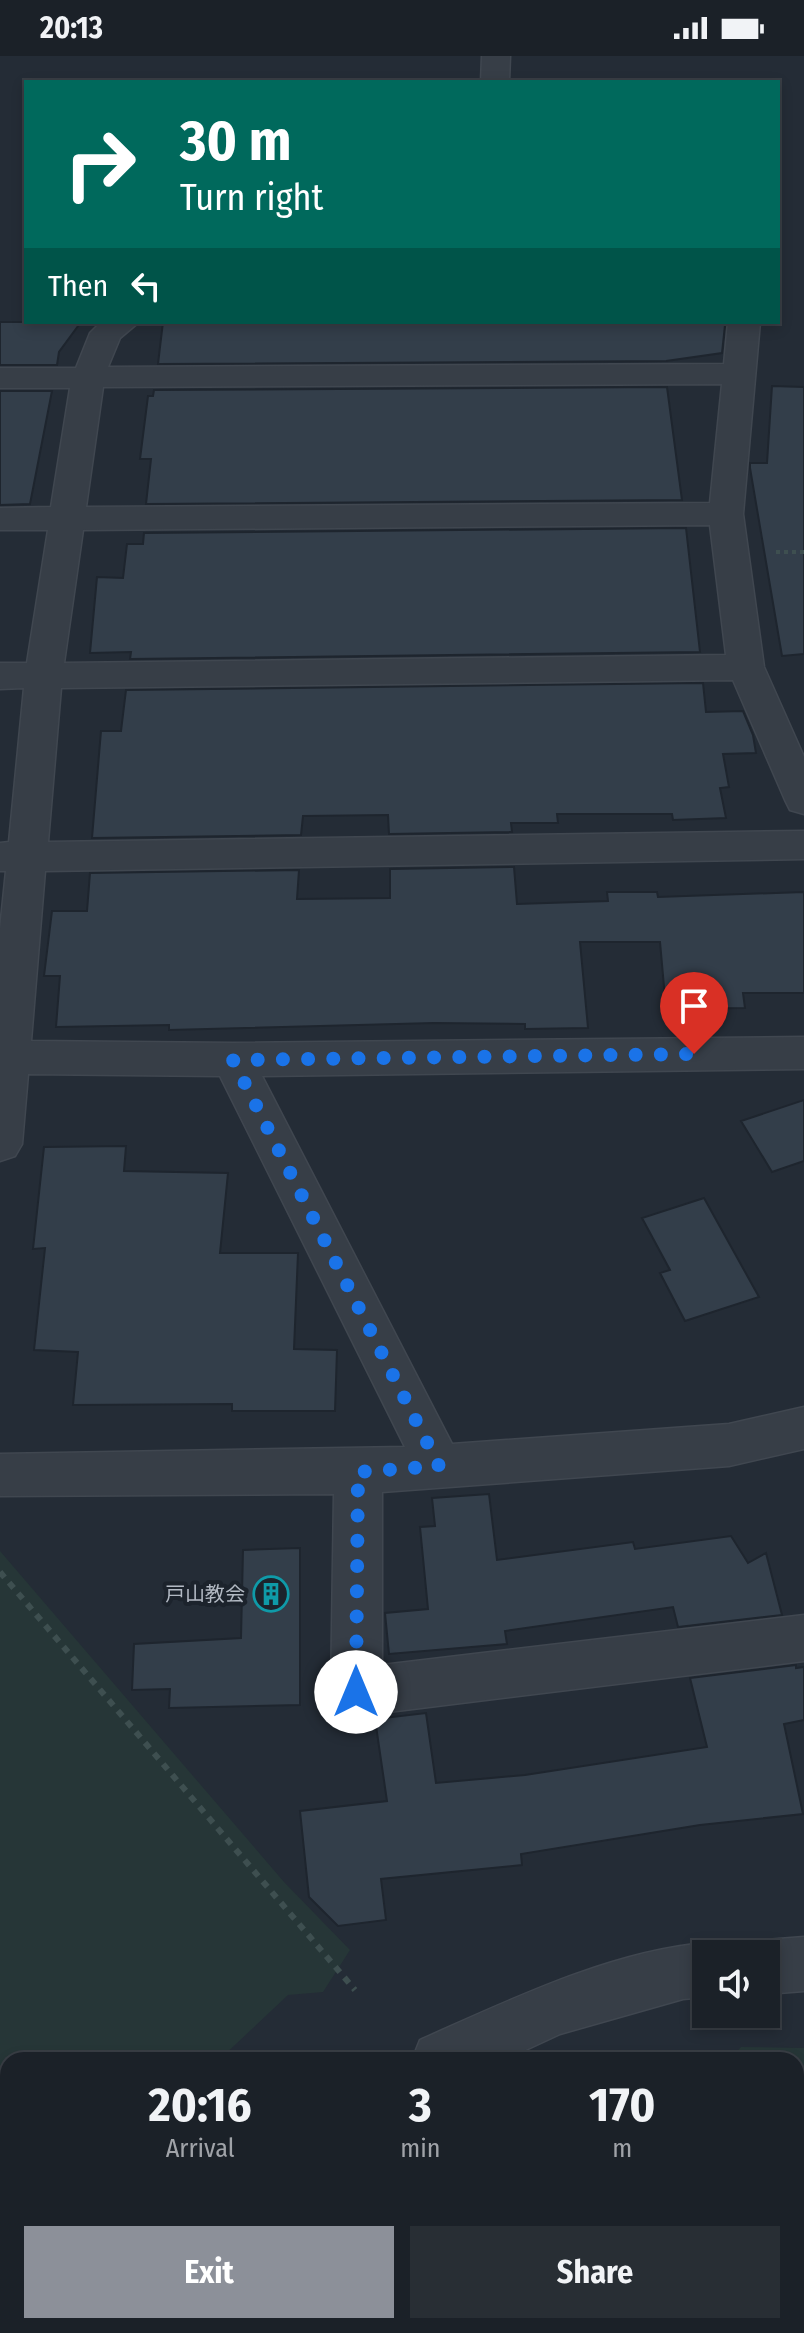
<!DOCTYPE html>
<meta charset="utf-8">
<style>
body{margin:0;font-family:"Fira Sans Condensed","Noto Sans JP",sans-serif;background:#282e34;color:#f1f3f6;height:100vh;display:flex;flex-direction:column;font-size:30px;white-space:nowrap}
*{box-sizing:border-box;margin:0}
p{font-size:26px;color:#a0a3a8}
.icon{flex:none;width:44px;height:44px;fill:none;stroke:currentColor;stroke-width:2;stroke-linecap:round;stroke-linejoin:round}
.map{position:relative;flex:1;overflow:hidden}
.drawer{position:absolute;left:0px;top:1996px;width:804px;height:282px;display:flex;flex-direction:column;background:#1b2128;border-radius:24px 24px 0 0;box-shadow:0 4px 12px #0003,0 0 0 2px #393e45}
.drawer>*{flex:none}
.top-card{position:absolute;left:24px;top:24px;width:756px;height:244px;border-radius:0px;box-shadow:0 4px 12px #0003,0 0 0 2px #393e45;background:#00695c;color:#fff;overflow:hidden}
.fabs{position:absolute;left:692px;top:1884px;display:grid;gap:16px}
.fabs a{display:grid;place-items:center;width:88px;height:88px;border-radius:0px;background:#1b2128;box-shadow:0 4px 12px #0003,0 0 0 2px #393e45;font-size:40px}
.pin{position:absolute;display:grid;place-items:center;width:68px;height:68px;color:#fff;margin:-82px -34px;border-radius:50% 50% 50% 0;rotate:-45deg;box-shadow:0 0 8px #0007}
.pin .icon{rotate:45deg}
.me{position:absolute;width:88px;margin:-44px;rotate:0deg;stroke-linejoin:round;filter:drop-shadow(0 0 6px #0008)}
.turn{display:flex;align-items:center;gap:28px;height:168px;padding:0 24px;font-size:36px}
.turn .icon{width:104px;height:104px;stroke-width:2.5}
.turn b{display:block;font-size:56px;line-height:68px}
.then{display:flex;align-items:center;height:76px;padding:0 24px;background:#0003;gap:16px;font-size:30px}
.eta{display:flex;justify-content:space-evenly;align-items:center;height:136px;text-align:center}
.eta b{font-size:48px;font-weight:700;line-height:56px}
.button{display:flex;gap:16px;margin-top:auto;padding:16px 24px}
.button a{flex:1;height:92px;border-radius:0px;background:#8c9099;color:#fff;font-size:32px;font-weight:700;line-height:92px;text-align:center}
.button a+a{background:#282e34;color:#f1f3f6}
.status{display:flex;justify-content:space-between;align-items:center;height:56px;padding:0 40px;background:#1b2128;direction:ltr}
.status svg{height:22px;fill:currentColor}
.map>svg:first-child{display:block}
.green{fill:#263637}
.building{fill:#333e4a;stroke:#1e252e;stroke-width:2}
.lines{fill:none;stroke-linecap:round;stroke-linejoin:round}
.minor-casing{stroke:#404750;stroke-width:3}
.path-far1{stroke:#3e4f50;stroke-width:4;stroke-dasharray:4 4;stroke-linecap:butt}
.path{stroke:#3e4f50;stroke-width:6;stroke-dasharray:7 7;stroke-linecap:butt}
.minor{fill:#373e47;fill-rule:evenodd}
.route{stroke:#1a73e8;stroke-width:14;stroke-dasharray:0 25.2}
.labels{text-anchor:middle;stroke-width:8;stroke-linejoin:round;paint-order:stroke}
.poi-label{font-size:20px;fill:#b2b9c3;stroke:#1c232c;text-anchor:end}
</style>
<div class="status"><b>20:13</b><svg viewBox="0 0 49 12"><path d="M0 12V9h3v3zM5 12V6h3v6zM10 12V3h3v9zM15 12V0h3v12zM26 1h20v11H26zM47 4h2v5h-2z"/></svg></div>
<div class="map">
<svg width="804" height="2277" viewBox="0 0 804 2277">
<rect width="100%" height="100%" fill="#242c36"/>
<path class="green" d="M0,1495l284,331 66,68 -27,42 -35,3 -69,65h-211v266l-5,7h-3z
M741,1991l63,1v119l-8,-1v-106h-67z
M274,2270h163l-5,7h-163z"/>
<path class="building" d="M0,266h81l-22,30 -2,13h-57z
M163,266h358l204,3 -3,28 -56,8 -508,3z
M772,330l32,1v267l-22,2 -32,-188v-5h17z
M667,331l15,113 -536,4 5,-45h-11l8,-63h5l1,-6z
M0,335h52l-22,113 -30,1z
M686,472l14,124 -570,7 1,-7 -41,1 7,-76 26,1 4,-34h16l1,-11z
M703,627l3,29 37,-1 10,24 3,18 -33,1 6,33 -9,1 6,30 -53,2 -1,-6h-115l1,9h-47l1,9 -123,2 -1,-19 -85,1 -2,19 -209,3 9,-107h20l5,-41z
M514,811l3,37 91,-3 -1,-9h50l1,5 146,-5v101h-61l2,15 -79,1 -6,-67h-80l8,86 -63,1v-5l-91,-1 -265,7v-5l-113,2 4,-51h-16l8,-65h35l3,-38 209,-3 -2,29 93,-1v-29z
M804,1044v61l-32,11 -31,-51z
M126,1090l-2,25 104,2 -8,80h78l-4,96 43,1 -2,61h-103v-7l-159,1 5,-53 -44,-2 11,-102 -12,1 11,-102z
M704,1142l55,99 -74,24 -25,-48 10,-3 -28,-52z
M489,1438l8,66 136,-18 2,7 96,-13 17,27 18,-10 16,62 -104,12 -5,-20 -168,24 2,13 -118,10 -4,-41 43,-4 -8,-82 15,-1 -3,-28z
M300,1492v157l-131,3 1,-19 -38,1 2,-46 107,-6 2,-88z
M796,1609v3l8,-1v53l-20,4 19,90 -103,11 -179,29 1,11 -141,14 5,41 -48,6 -29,-29 -9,-86 87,-10 -12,-82 51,-6 10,70 89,-8 182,-28 -17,-69z"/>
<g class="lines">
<defs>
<path id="minor" d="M482,0h28l-1,26h-28z
M101,266h38l-19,16 -12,29 616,-3 4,-42h32l-17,192 21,153 40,90v57l-14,-4 -5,-10 -52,-120 -672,8 -13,154 756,-11v28l-759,12 -14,170 202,2 571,-6v32l-542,7 190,368 277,-20 75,-17v42l-75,17 -347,26v173l422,-50v46l-448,55 -18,-7 -7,-17 3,-198 -334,2v-42l405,-7 -185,-371 -192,-2 -6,70 -7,12 -15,5v-232l6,-58h-6v-28l9,-1 15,-154 -24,1v-26h27l21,-133h-48v-22l51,-1 19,-119h-70v-20h76l14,-35zM722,328l-12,119 -624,4 17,-120zM710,469l16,130 -662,8 19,-133z
M804,1881v54l-38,3v-40h-22l3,-6 19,-8z
M706,1887l21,11h-21v43l-23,2 -123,35 -56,26h-92l8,-20c88,-39 190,-89 286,-97z
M130,2270h62l-3,7h-62z"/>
</defs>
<use href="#minor" class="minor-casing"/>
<path class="path-far1" d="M776,496h28"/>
<path class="path" d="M0,1516l355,418
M539,2270v7"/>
<use href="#minor" class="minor"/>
</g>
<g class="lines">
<path class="route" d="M356,1636l2,-220 81,-6 -206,-406 461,-6"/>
</g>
<defs>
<symbol id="building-ring" viewBox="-11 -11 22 22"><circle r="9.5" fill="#1c232c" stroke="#0f9aa8" stroke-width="1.5"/><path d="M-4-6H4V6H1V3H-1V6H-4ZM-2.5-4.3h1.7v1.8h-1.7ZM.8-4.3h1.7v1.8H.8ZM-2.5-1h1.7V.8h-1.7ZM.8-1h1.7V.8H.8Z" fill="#0f9aa8"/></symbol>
</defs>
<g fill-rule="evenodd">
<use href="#building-ring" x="251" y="1518" width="40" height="40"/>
</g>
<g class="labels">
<g class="poi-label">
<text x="245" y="1545">戸山教会</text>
</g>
</g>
</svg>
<div class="fabs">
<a><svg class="icon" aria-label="sound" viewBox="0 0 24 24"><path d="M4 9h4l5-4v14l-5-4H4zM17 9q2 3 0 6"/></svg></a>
</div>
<div class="pin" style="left:694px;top:998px;background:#d93025"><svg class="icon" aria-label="arrive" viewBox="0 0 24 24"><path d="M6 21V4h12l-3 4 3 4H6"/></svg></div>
<svg class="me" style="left:356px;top:1636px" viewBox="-20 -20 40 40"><circle r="19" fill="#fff"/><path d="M0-13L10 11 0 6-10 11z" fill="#1a73e8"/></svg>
<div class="top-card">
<div class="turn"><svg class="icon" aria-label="right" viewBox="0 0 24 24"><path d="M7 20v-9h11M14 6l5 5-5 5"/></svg><div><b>30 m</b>Turn right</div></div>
<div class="then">Then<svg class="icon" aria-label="left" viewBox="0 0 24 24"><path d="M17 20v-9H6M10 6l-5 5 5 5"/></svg></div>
</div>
<section class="drawer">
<div class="eta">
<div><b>20:16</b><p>Arrival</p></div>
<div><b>3</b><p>min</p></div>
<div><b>170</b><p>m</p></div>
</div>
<div class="button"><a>Exit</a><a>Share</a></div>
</section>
</div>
